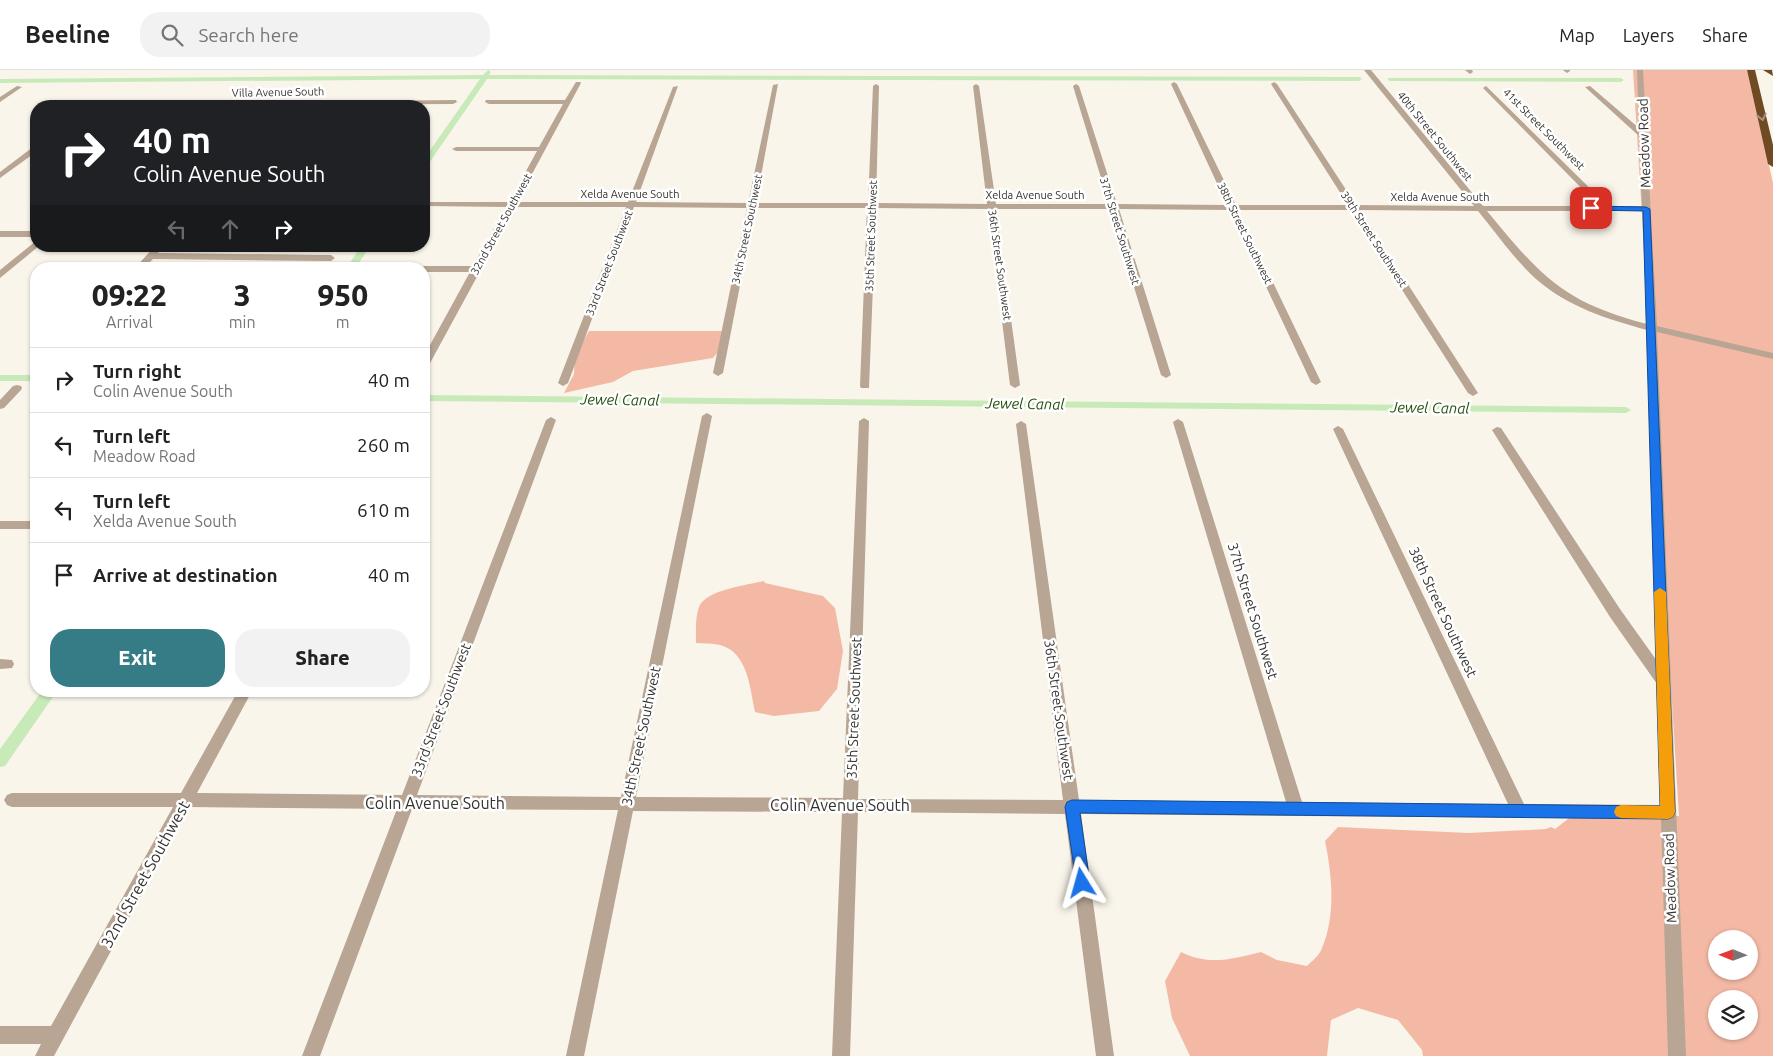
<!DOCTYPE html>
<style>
body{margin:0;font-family:Ubuntu,sans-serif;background:#f2f2f2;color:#222;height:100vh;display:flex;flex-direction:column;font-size:19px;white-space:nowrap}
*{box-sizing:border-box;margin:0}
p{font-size:16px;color:#767676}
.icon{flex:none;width:28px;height:28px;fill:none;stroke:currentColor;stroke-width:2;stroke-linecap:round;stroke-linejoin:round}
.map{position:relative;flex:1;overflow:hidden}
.details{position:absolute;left:30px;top:192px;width:400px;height:435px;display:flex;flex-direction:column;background:#fff;border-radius:20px;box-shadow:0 1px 4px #0004}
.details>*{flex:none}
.top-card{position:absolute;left:30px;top:30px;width:400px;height:152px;border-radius:20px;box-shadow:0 1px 4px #0004;background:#202124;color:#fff;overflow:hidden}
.needle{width:32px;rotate:271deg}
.tools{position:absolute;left:1708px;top:860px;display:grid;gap:10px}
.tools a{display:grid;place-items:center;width:50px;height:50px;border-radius:50%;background:#fff;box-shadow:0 1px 4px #0004;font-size:25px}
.pin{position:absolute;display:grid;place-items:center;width:42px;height:42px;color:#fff;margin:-21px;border-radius:10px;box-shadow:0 2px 8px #0006}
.me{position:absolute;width:55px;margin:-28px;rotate:352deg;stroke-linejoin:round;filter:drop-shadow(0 0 4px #0008)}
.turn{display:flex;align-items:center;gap:18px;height:105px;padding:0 20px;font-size:22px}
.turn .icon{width:65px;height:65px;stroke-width:2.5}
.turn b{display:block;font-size:35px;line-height:42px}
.lanes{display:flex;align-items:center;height:48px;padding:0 20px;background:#0003;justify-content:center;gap:25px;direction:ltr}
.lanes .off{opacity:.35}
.eta{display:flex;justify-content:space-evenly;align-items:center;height:85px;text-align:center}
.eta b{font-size:30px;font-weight:800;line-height:35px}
.primary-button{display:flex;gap:10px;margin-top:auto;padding:10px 20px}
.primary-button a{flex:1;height:58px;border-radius:20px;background:#357c86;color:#fff;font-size:20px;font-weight:800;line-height:58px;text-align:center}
.primary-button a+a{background:#f2f2f2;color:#222}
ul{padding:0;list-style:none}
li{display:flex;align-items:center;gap:15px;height:65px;padding:0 20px;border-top:1px solid #e0e0e0}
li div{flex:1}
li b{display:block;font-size:19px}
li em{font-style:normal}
header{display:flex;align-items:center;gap:30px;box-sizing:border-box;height:70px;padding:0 25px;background:#fff;border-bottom:1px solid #e0e0e0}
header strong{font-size:24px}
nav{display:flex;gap:28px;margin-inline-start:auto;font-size:18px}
.search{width:350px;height:45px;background:#f2f2f2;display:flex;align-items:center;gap:12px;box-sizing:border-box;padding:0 18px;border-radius:20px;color:#767676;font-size:19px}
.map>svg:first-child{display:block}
.green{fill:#f4b9a5;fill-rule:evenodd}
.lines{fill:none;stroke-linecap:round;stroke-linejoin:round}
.canal{fill:#c8eab9;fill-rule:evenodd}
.street{fill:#b8a593;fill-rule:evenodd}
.highway{fill:#6f4a23;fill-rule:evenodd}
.oneway{stroke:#a9927b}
.route{fill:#1a73e8;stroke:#114b97}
.slow{fill:#f59e0b}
.labels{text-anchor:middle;stroke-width:5;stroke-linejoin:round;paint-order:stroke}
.far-street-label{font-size:11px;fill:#34332f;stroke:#fff}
.street-label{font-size:14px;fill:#34332f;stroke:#fff}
.water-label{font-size:15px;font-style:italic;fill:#27500e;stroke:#fff}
.near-street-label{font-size:16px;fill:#34332f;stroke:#fff}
</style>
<header>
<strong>Beeline</strong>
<div class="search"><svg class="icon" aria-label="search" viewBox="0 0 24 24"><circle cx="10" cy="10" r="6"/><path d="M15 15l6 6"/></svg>Search here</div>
<nav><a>Map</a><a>Layers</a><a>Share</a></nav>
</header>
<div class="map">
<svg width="1773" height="986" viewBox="0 0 1773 986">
<rect width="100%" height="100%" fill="#f9f5eb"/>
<path class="green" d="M1633,0h114l26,113v873h-350l-1,-6 -24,-30 -40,-12 -27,12 -4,36h-137l-18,-38 -7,-37 16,-29c28,14 52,7 80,0l16,8 30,6c5,-5 13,-11 15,-18 14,-33 10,-73 3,-107l13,-14 131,6 77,-4 5,-2 4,2 22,-17 102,4zM1716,869h33v32h-33zM1716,929h33v32h-33z
M589,261h139l-1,10 -14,17 -80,13 -20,11 -49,11 10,-19 1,-18z
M764,511l1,2 58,13 12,12 8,43 -6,38 -18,22 -45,5 -19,-4c-5,-23 -7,-60 -35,-67 -7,-2 -16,-1 -24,-2 0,-11 -1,-25 3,-36 6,-17 48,-22 65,-26z"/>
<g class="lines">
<path class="canal" d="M488,0l3,2 -2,3 870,2 3,2 -3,2 -872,-2 -60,87h-3v-7l56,-80 -480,4v-4l483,-4z
M1388,8h233l3,2 -3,2 -231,-1 -2,-1z
M361,176h9l-15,23h-9z
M0,305h36v6h-36z
M424,325l1202,12 5,3 -5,3 -1202,-12z
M42,621h15l-52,75 -5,1v-18z"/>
<path class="street" d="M1364,0h7l112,136h116l-115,-117 -1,-1 3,-2 122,120h34l-3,-70 -54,-49 5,-1 49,42 -2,-58h6l14,256 116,27v6l-116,-27 29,724h-18l-7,-237 -580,-5 33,242h-18l-31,-242 -207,-2 -8,244h-18l10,-244 -209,-1 -49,245h-18l52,-246 -206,-1 -92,247h-18l95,-247 -208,-2 -135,249h-19l6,-12h-41v-18h51l122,-219h-161l-5,-2 -3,-5 3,-5 5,-2h169l57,-102h14l-55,102 205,2 144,-375 5,-3 5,3 -139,375 204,2 81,-381 5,-3 5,3 -76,381 207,1 16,-377 5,-3 5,3 -11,378 205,1 -47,-376 5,-3 5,3 53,376 207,2 -113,-380 5,-3 5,3 119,380 206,2 -175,-375 5,-3 5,3 181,375 137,1 -4,-121 -47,-67 -118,-187 5,-3 4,1 119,181 37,52 -10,-331c-40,-11 -79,-23 -111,-51 -22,-20 -39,-45 -58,-68l-118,-1 118,183 -5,3 -5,-3 -117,-183h-113l83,172 -5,3 -5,-3 -81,-172 -111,-1 52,166 -5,3 -5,-3 -51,-166h-114l24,176 -5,3 -5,-3 -22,-176 -112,-1 -7,180h-8l-1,-2 7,-178h-112l-32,165 -5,3 -5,-3 34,-165 -113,-1 -66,176 -5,3 -5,-3 68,-176h-111l-86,158 -5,3v-12l46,-84h-46v-3h-4l4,-3h49l33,-59 -82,-1v-4h85l28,-51h-81l-4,-2 4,-2h83l24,-43h-74l-4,-2 1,-2h79l11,-18h4l1,1 -64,119h111l45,-115 5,-1 -42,116 112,1 25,-118 5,-1 -22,119h112l5,-117 3,-2 3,2 -3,117 111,1 -14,-118 3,-2 3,2 17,118h113l-36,-118 3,-2 3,2 38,118 110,1 -56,-121 3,-2 3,2 59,121h112l-77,-121 3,-2 3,2 79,121 118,1zM1487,141h155l5,113c-85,-22 -106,-48 -160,-113z
M1465,0h7l1,2 -3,2z
M1563,0h7v1l-3,2z
M17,16l5,1 -22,15v-5z
M456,30l1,2 -4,2 -354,2 4,-2z
M33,77h3v5l-36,26v-6z
M0,161h36v6h-36z
M36,171v5h3l-39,32v-8z
M155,176h9l-6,7 173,2 4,3 -4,3 -178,-2 -10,10h-9z
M17,315l4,1 1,2 -1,2 -17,18 -4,1v-9l13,-14z
M0,451h36v8h-36z
M0,589l12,1 2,4 -2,4 -12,1z"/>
<path class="highway" d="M1747,0h8l18,75v22l-5,-3z
M1763,0h9l1,6z"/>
</g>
<defs><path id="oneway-chevron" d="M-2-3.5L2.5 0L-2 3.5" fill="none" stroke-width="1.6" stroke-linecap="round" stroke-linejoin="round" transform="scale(1.25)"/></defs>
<use class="oneway" href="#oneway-chevron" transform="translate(1762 47) rotate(77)"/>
<path class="route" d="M1591,136l55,1 4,2 25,603 -2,5 -5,2 -588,-6 10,70 -3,5 -5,2 -5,-2 -12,-81 2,-5 5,-2 588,6 -17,-595 -54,-1 -1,-2z"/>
<path class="slow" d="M1660,518l6,4 9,220 -2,5 -5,2 -47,-1 -5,-2 -2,-4 2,-5 5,-2 39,1 -6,-214z"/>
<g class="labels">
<g class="far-street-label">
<text transform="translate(278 22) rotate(-1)" y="4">Villa Avenue South</text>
<text transform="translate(1544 59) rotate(45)" y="4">41st Street Southwest</text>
<text transform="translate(1435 66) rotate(51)" y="4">40th Street Southwest</text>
<text x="630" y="128">Xelda Avenue South</text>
<text x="1035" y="129">Xelda Avenue South</text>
<text x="1440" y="131">Xelda Avenue South</text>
<text transform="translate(501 154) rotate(-61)" y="4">32nd Street Southwest</text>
<text transform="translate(747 159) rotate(-78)" y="4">34th Street Southwest</text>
<text transform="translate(1120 161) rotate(73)" y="4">37th Street Southwest</text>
<text transform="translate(1245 163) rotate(64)" y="4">38th Street Southwest</text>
<text transform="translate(871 166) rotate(-88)" y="4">35th Street Southwest</text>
<text transform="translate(1374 169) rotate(57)" y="4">39th Street Southwest</text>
<text transform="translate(609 193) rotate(-69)" y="4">33rd Street Southwest</text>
<text transform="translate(1000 195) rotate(82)" y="4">36th Street Southwest</text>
</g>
<g class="street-label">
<text transform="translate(1644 73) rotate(-92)" y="5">Meadow Road</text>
<text transform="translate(1253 541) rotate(73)" y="5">37th Street Southwest</text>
<text transform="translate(1443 542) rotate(65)" y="5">38th Street Southwest</text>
<text transform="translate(854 638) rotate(-88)" y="5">35th Street Southwest</text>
<text transform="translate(441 640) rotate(-69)" y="5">33rd Street Southwest</text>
<text transform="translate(1059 640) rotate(82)" y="5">36th Street Southwest</text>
<text transform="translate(641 666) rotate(-78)" y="5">34th Street Southwest</text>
<text transform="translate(1670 808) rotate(-92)" y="5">Meadow Road</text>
</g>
<g class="water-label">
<text transform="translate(620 330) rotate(1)" y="5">Jewel Canal</text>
<text transform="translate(1025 334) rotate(1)" y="5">Jewel Canal</text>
<text transform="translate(1430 338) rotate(1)" y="5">Jewel Canal</text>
</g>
<g class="near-street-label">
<text x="435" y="739">Colin Avenue South</text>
<text x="840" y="741">Colin Avenue South</text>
<text transform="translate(145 804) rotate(-61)" y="6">32nd Street Southwest</text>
</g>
</g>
</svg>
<div class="tools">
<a><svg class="needle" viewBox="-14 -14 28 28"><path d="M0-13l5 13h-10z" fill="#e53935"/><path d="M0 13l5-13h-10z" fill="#767676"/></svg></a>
<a><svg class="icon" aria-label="layers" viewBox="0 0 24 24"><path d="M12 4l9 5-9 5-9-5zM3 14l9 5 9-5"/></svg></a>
</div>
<div class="pin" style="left:1591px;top:138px;background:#d93025"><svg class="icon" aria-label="arrive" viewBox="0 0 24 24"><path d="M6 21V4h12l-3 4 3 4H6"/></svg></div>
<svg class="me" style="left:1082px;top:813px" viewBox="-20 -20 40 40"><path d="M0-17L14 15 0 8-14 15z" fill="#1a73e8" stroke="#fff" stroke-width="4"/></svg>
<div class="top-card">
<div class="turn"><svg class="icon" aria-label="right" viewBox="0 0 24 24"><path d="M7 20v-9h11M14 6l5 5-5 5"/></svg><div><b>40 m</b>Colin Avenue South</div></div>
<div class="lanes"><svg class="icon off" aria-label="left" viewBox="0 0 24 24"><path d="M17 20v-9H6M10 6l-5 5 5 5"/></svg><svg class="icon off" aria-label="ahead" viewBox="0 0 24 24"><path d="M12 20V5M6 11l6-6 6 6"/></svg><svg class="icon" aria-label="right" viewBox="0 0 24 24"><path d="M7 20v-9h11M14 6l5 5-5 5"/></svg></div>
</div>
<section class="details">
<div class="eta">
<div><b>09:22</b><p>Arrival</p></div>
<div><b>3</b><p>min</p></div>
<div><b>950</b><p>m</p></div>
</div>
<ul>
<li><svg class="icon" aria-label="right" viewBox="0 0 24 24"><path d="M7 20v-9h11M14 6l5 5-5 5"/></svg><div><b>Turn right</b><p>Colin Avenue South</p></div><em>40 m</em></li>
<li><svg class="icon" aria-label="left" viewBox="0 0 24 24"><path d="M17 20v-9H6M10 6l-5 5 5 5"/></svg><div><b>Turn left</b><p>Meadow Road</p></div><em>260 m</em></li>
<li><svg class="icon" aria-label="left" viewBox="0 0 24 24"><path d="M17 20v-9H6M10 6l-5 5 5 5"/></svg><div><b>Turn left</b><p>Xelda Avenue South</p></div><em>610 m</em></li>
<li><svg class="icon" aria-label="arrive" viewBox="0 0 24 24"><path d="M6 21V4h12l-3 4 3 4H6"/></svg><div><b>Arrive at destination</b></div><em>40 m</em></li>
</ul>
<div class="primary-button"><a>Exit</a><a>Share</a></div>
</section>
</div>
